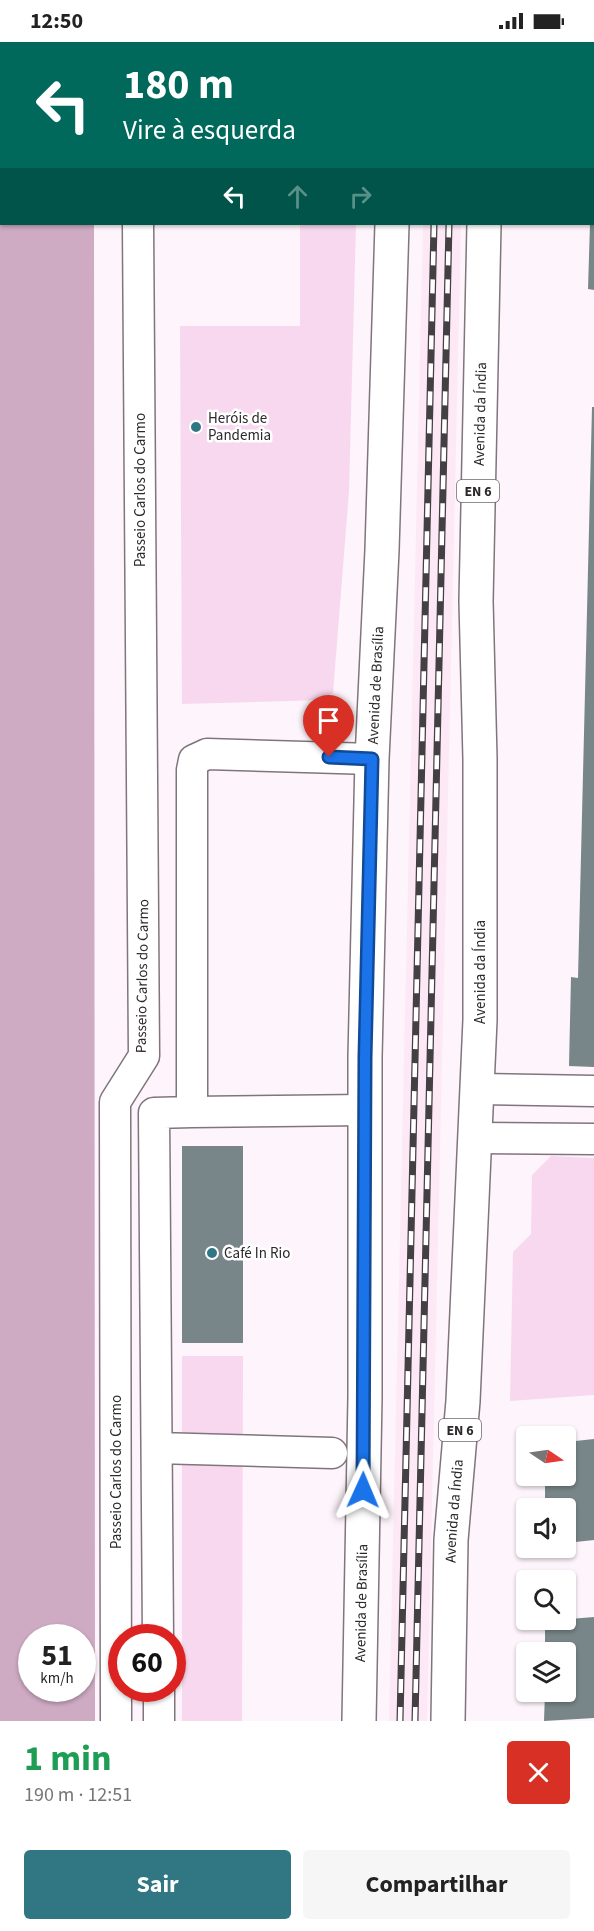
<!DOCTYPE html>
<html lang="pt">
<meta charset="utf-8">
<style>
body{margin:0;font-family:"Source Sans 3",sans-serif;background:#f6f6f6;color:#222;height:100vh;display:flex;flex-direction:column;font-size:22px;white-space:nowrap}
*{box-sizing:border-box;margin:0}
p{font-size:20px;color:#767676}
.icon{flex:none;width:33px;height:33px;fill:none;stroke:currentColor;stroke-width:2;stroke-linecap:round;stroke-linejoin:round}
.map{position:relative;height:1679px;overflow:hidden}
.drawer{display:flex;flex-direction:column;background:#fff;flex:1}
.drawer>*{flex:none}
.guide{position:absolute;left:0px;top:0px;width:594px;height:183px;box-shadow:0 2px 4px #0004;background:#00695c;color:#fff;overflow:hidden}
.needle{width:39px;rotate:103deg}
.controls{position:absolute;left:516px;top:1384px;display:grid;gap:12px}
.controls a{display:grid;place-items:center;width:60px;height:60px;border-radius:6px;background:#fff;box-shadow:0 2px 4px #0004;font-size:30px}
.speed{position:absolute;left:18px;top:1582px;display:flex;gap:12px;font-size:30px;font-weight:700;text-align:center}
.speed>*{display:grid;place-content:center;width:78px;height:78px;border-radius:50%;background:#fff;box-shadow:0 2px 4px #0004;line-height:1}
.speed small{font-size:15px;font-weight:400}
.speed .limit{border:9px solid #d22;background:#fff;color:#111}
.pin{position:absolute;display:grid;place-items:center;width:51px;height:51px;color:#fff;margin:-62px -26px;border-radius:50% 50% 50% 0;rotate:-45deg;box-shadow:0 0 6px #0007}
.pin .icon{rotate:45deg}
.me{position:absolute;width:66px;margin:-33px;rotate:1deg;stroke-linejoin:round;filter:drop-shadow(0 0 4px #0008)}
.turn{display:flex;align-items:center;gap:21px;height:126px;padding:0 24px;font-size:27px}
.turn .icon{width:78px;height:78px;stroke-width:2.5}
.turn b{display:block;font-size:42px;line-height:51px}
.lanes{display:flex;align-items:center;height:57px;padding:0 24px;background:#0003;justify-content:center;gap:30px;direction:ltr}
.lanes .off{opacity:.35}
.round{display:grid;place-items:center;flex:none;width:63px;height:63px;border-radius:6px;background:#f6f6f6}
.headline{display:flex;align-items:center;justify-content:space-between;height:102px;padding:0 24px}
h1{font-size:36px;font-weight:700;line-height:45px;color:#1e9e55}
.primary-button{display:flex;gap:12px;margin-top:auto;padding:12px 24px}
.primary-button a{flex:1;height:69px;border-radius:6px;background:#307783;color:#fff;font-size:24px;font-weight:700;line-height:69px;text-align:center}
.primary-button a+a{background:#f6f6f6;color:#222}
.status{display:flex;justify-content:space-between;align-items:center;height:42px;padding:0 30px;background:#fff;direction:ltr}
.status svg{height:16px;fill:currentColor}
.map>svg:first-child{display:block}
.built{fill:#fce9f5}
.green{fill:#f8d8ee}
.water{fill:#ceaac3;fill-rule:evenodd}
.building{fill:#788689}
.lines{fill:none;stroke-linecap:round;stroke-linejoin:round}
.minor-casing{stroke:#80757c;stroke-width:33}
.major-casing{stroke:#80757c;stroke-width:36}
.minor{stroke:#fff;stroke-width:30}
.major{stroke:#fff;stroke-width:33}
.rail-casing{stroke:#443f43;stroke-width:7}
.rail{stroke:#fff;stroke-width:4.5;stroke-dasharray:14;stroke-linecap:butt}
.route-casing{stroke:#114b97;stroke-width:15}
.route{stroke:#1a73e8;stroke-width:10}
.poi-dot{fill:#307783;stroke:#fff;stroke-width:2}
.labels{text-anchor:middle;stroke-width:5;stroke-linejoin:round;paint-order:stroke}
.shield{fill:#fff;stroke:#6b686b;stroke-width:1.5}
.shield-label{font-size:14px;font-weight:bold;fill:#2c282b}
.street-label{font-size:15px;fill:#2c282b;stroke:#fff}
.poi-label{font-size:15px;fill:#2c282b;stroke:#fff;text-anchor:start}
</style>
<div class="status"><b>12:50</b><svg viewBox="0 0 49 12"><path d="M0 12V9h3v3zM5 12V6h3v6zM10 12V3h3v9zM15 12V0h3v12zM26 1h20v11H26zM47 4h2v5h-2z"/></svg></div>
<div class="map">
<svg width="594" height="1679" viewBox="0 0 594 1679">
<rect width="100%" height="100%" fill="#fef4fb"/>
<path class="built" d="M423,182h38l-34,1497h-38z"/>
<path class="green" d="M180,0h181l-181,2z
M300,182h56l-7,267 -16,202 -11,7 -140,4 -2,-378h120z
M551,1114l43,2v237l-84,6 3,-149 18,-18 1,-59z
M182,1314h61l-1,365h-60z"/>
<path class="water" d="M0,0h94l-92,2v180h92l1,1497h-95zM32,1596h50v51h-50z"/>
<path class="building" d="M590,182h4v66l-6,-1z
M592,365h2v660l-25,-1 2,-89 7,1z
M182,1104h61v197h-61z
M594,1397v101l-28,3v-34h-21v-33h21v-34z
M594,1575v101l-50,3 1,-29h21v-39h-21v-32z"/>
<g class="lines">
<defs>
<path id="minor" d="M136,0v2
M478,1047l116,2
M365,1068l-173,2v-342l2,-10 13,-6 165,5
M475,1096l119,1
M157,1406l175,5
M158,1596l-4,-525 38,-1
M159,1647v32
M116,1679l-1,-619 29,-46 -6,-832"/>
<g id="major">
<path d="M396,2v-2"/>
<path d="M487,2l1,-2"/>
<path id="s1" d="M359,1679l6,-324v-340l7,-298 10,-209 10,-326"/>
<path id="s2" d="M448,1679l3,-181 12,-139 17,-381v-261l-4,-158 8,-377"/>
</g>
</defs>
<use href="#minor" class="minor-casing"/>
<use href="#major" class="major-casing"/>
<use href="#minor" class="minor"/>
<use href="#major" class="major"/>
<defs>
<path id="rail" d="M438,2v-2
M454,2v-2
M400,1679l34,-1497
M415,1679l34,-1497"/>
</defs>
<use href="#rail" class="rail-casing"/>
<use href="#rail" class="rail"/>
</g>
<g class="lines">
<defs>
<path id="route" d="M329,715l43,2 -7,298 -2,433"/>
</defs>
<use href="#route" class="route-casing"/>
<use href="#route" class="route"/>
</g>
<g class="poi-dot">
<circle cx="196" cy="385" r="6"/>
<circle cx="212" cy="1211" r="6"/>
</g>
<g class="labels">
<g class="shield">
<rect x="457" y="438" width="42" height="22" rx="4.5"/>
<rect x="439" y="1377" width="42" height="22" rx="4.5"/>
</g>
<g class="shield-label">
<text x="478" y="454">EN 6</text>
<text x="460" y="1393">EN 6</text>
</g>
<g class="street-label">
<text dy="5" stroke="none"><textPath href="#s2" startOffset="1308">Avenida da Índia</textPath></text>
<text transform="translate(140 448) rotate(-90)" y="5">Passeio Carlos do Carmo</text>
<text dy="5" stroke="none"><textPath href="#s1" startOffset="1036">Avenida de Brasília</textPath></text>
<text dy="5" stroke="none"><textPath href="#s2" startOffset="750">Avenida da Índia</textPath></text>
<text transform="translate(142 934) rotate(-89)" y="5">Passeio Carlos do Carmo</text>
<text transform="translate(116 1430) rotate(-90)" y="5">Passeio Carlos do Carmo</text>
<text dy="5" stroke="none"><textPath href="#s2" startOffset="210">Avenida da Índia</textPath></text>
<text dy="5" stroke="none"><textPath href="#s1" startOffset="118">Avenida de Brasília</textPath></text>
</g>
<g class="poi-label">
<text x="208" y="381">Heróis de<tspan x="208" dy="17">Pandemia</tspan></text>
<text x="224" y="1216">Café In Rio</text>
</g>
</g>
</svg>
<div class="controls">
<a><svg class="needle" viewBox="-14 -14 28 28"><path d="M0-13l5 13h-10z" fill="#e53935"/><path d="M0 13l5-13h-10z" fill="#767676"/></svg></a>
<a><svg class="icon" aria-label="sound" viewBox="0 0 24 24"><path d="M4 9h4l5-4v14l-5-4H4zM17 9q2 3 0 6"/></svg></a>
<a><svg class="icon" aria-label="search" viewBox="0 0 24 24"><circle cx="10" cy="10" r="6"/><path d="M15 15l6 6"/></svg></a>
<a><svg class="icon" aria-label="layers" viewBox="0 0 24 24"><path d="M12 4l9 5-9 5-9-5zM3 14l9 5 9-5"/></svg></a>
</div>
<div class="speed"><div>51<small>km/h</small></div><div class="limit">60</div></div>
<div class="pin" style="left:329px;top:715px;background:#d93025"><svg class="icon" aria-label="arrive" viewBox="0 0 24 24"><path d="M6 21V4h12l-3 4 3 4H6"/></svg></div>
<svg class="me" style="left:363px;top:1448px" viewBox="-20 -20 40 40"><path d="M0-17L14 15 0 8-14 15z" fill="#1a73e8" stroke="#fff" stroke-width="4"/></svg>
<div class="guide">
<div class="turn"><svg class="icon" aria-label="left" viewBox="0 0 24 24"><path d="M17 20v-9H6M10 6l-5 5 5 5"/></svg><div><b>180 m</b>Vire à esquerda</div></div>
<div class="lanes"><svg class="icon" aria-label="left" viewBox="0 0 24 24"><path d="M17 20v-9H6M10 6l-5 5 5 5"/></svg><svg class="icon off" aria-label="ahead" viewBox="0 0 24 24"><path d="M12 20V5M6 11l6-6 6 6"/></svg><svg class="icon off" aria-label="right" viewBox="0 0 24 24"><path d="M7 20v-9h11M14 6l5 5-5 5"/></svg></div>
</div>
</div>
<section class="drawer">
<div class="headline"><div><h1>1 min</h1><p>190 m · 12:51</p></div><a class="round" style="background:#d93025;color:#fff"><svg class="icon" aria-label="close" viewBox="0 0 24 24"><path d="M6 6l12 12M18 6L6 18"/></svg></a></div>
<div class="primary-button"><a>Sair</a><a>Compartilhar</a></div>
</section>
